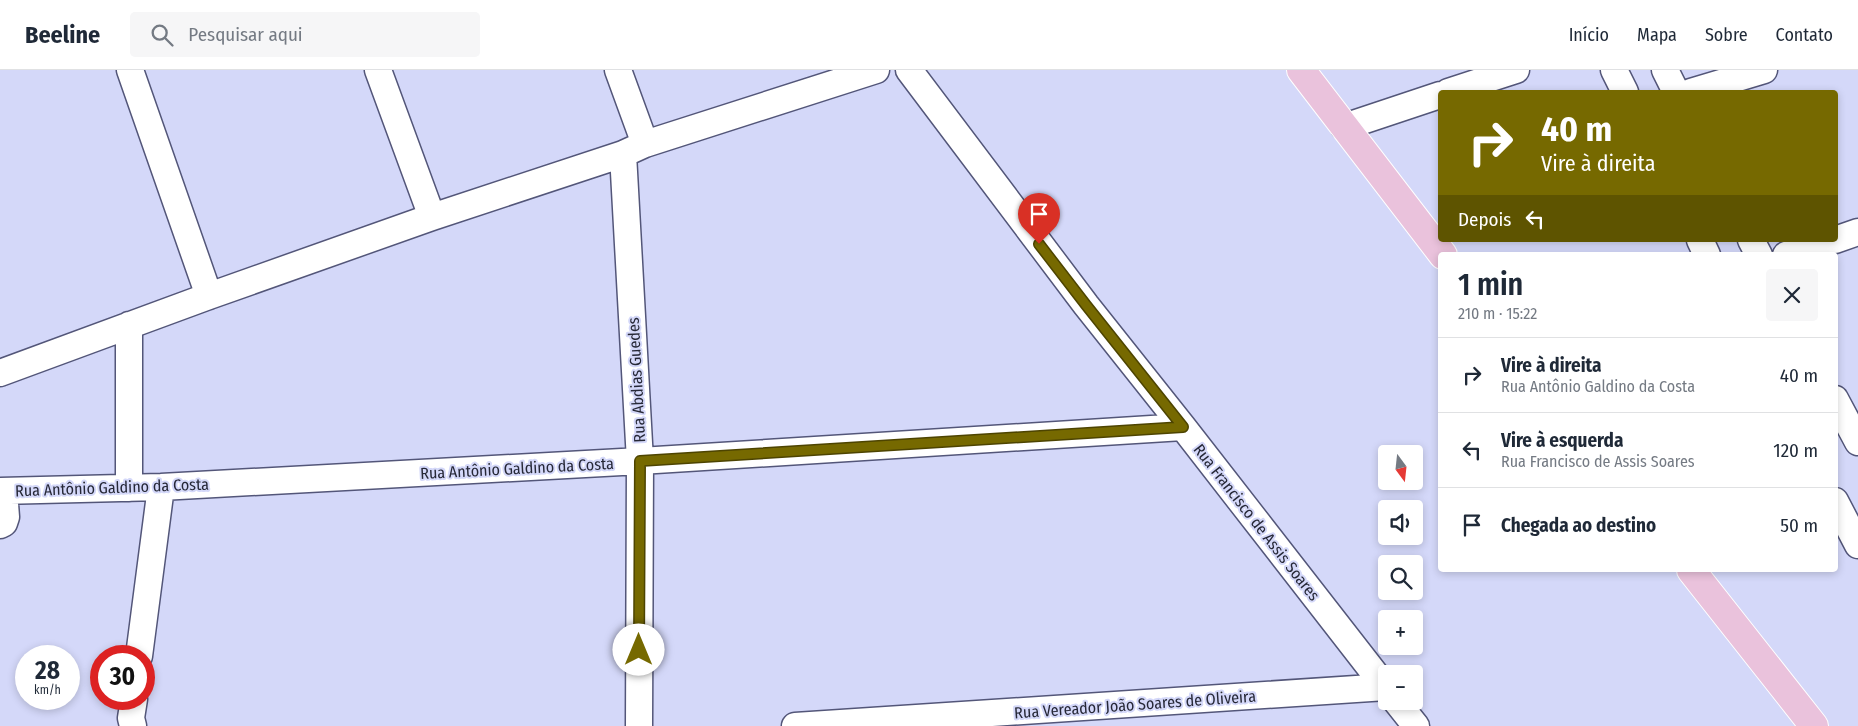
<!DOCTYPE html>
<html lang="pt">
<meta charset="utf-8">
<style>
body{margin:0;font-family:"Fira Sans Condensed",sans-serif;background:#f6f6f7;color:#1f2937;height:100vh;display:flex;flex-direction:column;font-size:19px;white-space:nowrap}
*{box-sizing:border-box;margin:0}
p{font-size:16px;color:#747a83}
.icon{flex:none;width:28px;height:28px;fill:none;stroke:currentColor;stroke-width:2;stroke-linecap:round;stroke-linejoin:round}
.map{position:relative;flex:1;overflow:hidden}
.details{position:absolute;left:1438px;top:182px;width:400px;height:320px;display:flex;flex-direction:column;background:#fff;border-radius:5px;box-shadow:0 2px 8px #0003}
.details>*{flex:none}
.top-card{position:absolute;left:1438px;top:20px;width:400px;height:152px;border-radius:5px;box-shadow:0 2px 8px #0003;background:#766900;color:#fff;overflow:hidden}
.needle{width:32px;rotate:165deg}
.controls{position:absolute;left:1378px;top:375px;display:grid;gap:10px}
.controls a{display:grid;place-items:center;width:45px;height:45px;border-radius:5px;background:#fff;box-shadow:0 2px 8px #0003;font-size:25px}
.speed{position:absolute;left:15px;top:575px;display:flex;gap:10px;font-size:25px;font-weight:700;text-align:center}
.speed>*{display:grid;place-content:center;width:65px;height:65px;border-radius:50%;background:#fff;box-shadow:0 2px 8px #0003;line-height:1}
.speed small{font-size:12px;font-weight:400}
.speed .limit{border:8px solid #d22;background:#fff;color:#111}
.pin{position:absolute;display:grid;place-items:center;width:42px;height:42px;color:#fff;margin:-51px -21px;border-radius:50% 50% 50% 0;rotate:-45deg;box-shadow:0 0 5px #0007}
.pin .icon{rotate:45deg}
.me{position:absolute;width:55px;margin:-28px;rotate:0deg;stroke-linejoin:round;filter:drop-shadow(0 0 4px #0008)}
.turn{display:flex;align-items:center;gap:18px;height:105px;padding:0 20px;font-size:22px}
.turn .icon{width:65px;height:65px;stroke-width:2.5}
.turn b{display:block;font-size:35px;line-height:42px}
.then{display:flex;align-items:center;height:48px;padding:0 20px;background:#0003;gap:10px;font-size:19px}
.round{display:grid;place-items:center;flex:none;width:52px;height:52px;border-radius:5px;background:#f6f6f7}
.summary{display:flex;align-items:center;justify-content:space-between;height:85px;padding:0 20px}
h1{font-size:30px;font-weight:600;line-height:38px}
ul{padding:0;list-style:none}
li{display:flex;align-items:center;gap:15px;height:75px;padding:0 20px;border-top:1px solid #e0e1e3}
li div{flex:1}
li b{display:block;font-size:19px}
li em{font-style:normal}
header{display:flex;align-items:center;gap:30px;box-sizing:border-box;height:70px;padding:0 25px;background:#fff;border-bottom:1px solid #e0e1e3}
header strong{font-size:24px}
nav{display:flex;gap:28px;margin-inline-start:auto;font-size:18px}
.search{width:350px;height:45px;background:#f6f6f7;display:flex;align-items:center;gap:12px;box-sizing:border-box;padding:0 18px;border-radius:5px;color:#747a83;font-size:19px}
.map>svg:first-child{display:block}
.lines{fill:none;stroke-linecap:round;stroke-linejoin:round}
.street-casing{stroke:#535679;stroke-width:29}
.primary-casing{stroke:#fff;stroke-width:30}
.street{stroke:#fff;stroke-width:26}
.primary{stroke:#eac2dc;stroke-width:28}
.route-casing{stroke:#4d4400;stroke-width:12}
.route{stroke:#766900;stroke-width:9}
.labels{text-anchor:middle;stroke-width:4;stroke-linejoin:round;paint-order:stroke}
.street-label{font-size:16px;fill:#262837;stroke:#d4d8f9}
</style>
<header>
<strong>Beeline</strong>
<div class="search"><svg class="icon" aria-label="search" viewBox="0 0 24 24"><circle cx="10" cy="10" r="6"/><path d="M15 15l6 6"/></svg>Pesquisar aqui</div>
<nav><a>Início</a><a>Mapa</a><a>Sobre</a><a>Contato</a></nav>
</header>
<div class="map">
<svg width="1858" height="656" viewBox="0 0 1858 656">
<rect width="100%" height="100%" fill="#d4d8f9"/>
<g class="lines">
<defs>
<path id="street" d="M130,0l79,226
M378,0l54,147
M618,0l27,74
M909,0l177,235 97,122 203,261
M1614,0l11,22
M1665,0l11,22
M1448,22l68,-22
M1691,22l73,-22
M1344,57l96,-32
M623,84l17,307 -1,265
M1700,170l7,15
M1751,170l8,15
M1835,170l23,-8
M1786,185l48,-15
M129,255v163
M0,303l209,-77 223,-79 191,-63 22,-10 231,-74
M1835,329l23,43
M0,421l161,-4 479,-26 543,-34
M1835,431l23,44
M0,455l4,-2 2,-6 -2,-26
M139,586l22,-169
M1396,631l20,25
M133,656l-2,-8 3,-19
M795,656l591,-39"/>
<path id="primary" d="M1301,0l142,185
M1691,500l123,156"/>
</defs>
<use href="#street" class="street-casing"/>
<use href="#primary" class="primary-casing"/>
<use href="#street" class="street"/>
<use href="#primary" class="primary"/>
</g>
<g class="lines">
<defs>
<path id="route" d="M639,580l1,-189 543,-34 -97,-122 -47,-61"/>
</defs>
<use href="#route" class="route-casing"/>
<use href="#route" class="route"/>
</g>
<g class="labels">
<g class="street-label">
<text transform="translate(636 310) rotate(-93)" y="6">Rua Abdias Guedes</text>
<text transform="translate(517 398) rotate(-3)" y="6">Rua Antônio Galdino da Costa</text>
<text transform="translate(112 417) rotate(-2)" y="6">Rua Antônio Galdino da Costa</text>
<text transform="translate(1257 452) rotate(52)" y="6">Rua Francisco de Assis Soares</text>
<text transform="translate(1135 634) rotate(-4)" y="6">Rua Vereador João Soares de Oliveira</text>
</g>
</g>
</svg>
<div class="controls">
<a><svg class="needle" viewBox="-14 -14 28 28"><path d="M0-13l5 13h-10z" fill="#e53935"/><path d="M0 13l5-13h-10z" fill="#747a83"/></svg></a>
<a><svg class="icon" aria-label="sound" viewBox="0 0 24 24"><path d="M4 9h4l5-4v14l-5-4H4zM17 9q2 3 0 6"/></svg></a>
<a><svg class="icon" aria-label="search" viewBox="0 0 24 24"><circle cx="10" cy="10" r="6"/><path d="M15 15l6 6"/></svg></a>
<a>+</a>
<a>−</a>
</div>
<div class="speed"><div>28<small>km/h</small></div><div class="limit">30</div></div>
<div class="pin" style="left:1039px;top:174px;background:#d93025"><svg class="icon" aria-label="arrive" viewBox="0 0 24 24"><path d="M6 21V4h12l-3 4 3 4H6"/></svg></div>
<svg class="me" style="left:639px;top:580px" viewBox="-20 -20 40 40"><circle r="19" fill="#fff"/><path d="M0-13L10 11 0 6-10 11z" fill="#766900"/></svg>
<div class="top-card">
<div class="turn"><svg class="icon" aria-label="right" viewBox="0 0 24 24"><path d="M7 20v-9h11M14 6l5 5-5 5"/></svg><div><b>40 m</b>Vire à direita</div></div>
<div class="then">Depois<svg class="icon" aria-label="left" viewBox="0 0 24 24"><path d="M17 20v-9H6M10 6l-5 5 5 5"/></svg></div>
</div>
<section class="details">
<div class="summary"><div><h1>1 min</h1><p>210 m · 15:22</p></div><a class="round"><svg class="icon" aria-label="close" viewBox="0 0 24 24"><path d="M6 6l12 12M18 6L6 18"/></svg></a></div>
<ul>
<li><svg class="icon" aria-label="right" viewBox="0 0 24 24"><path d="M7 20v-9h11M14 6l5 5-5 5"/></svg><div><b>Vire à direita</b><p>Rua Antônio Galdino da Costa</p></div><em>40 m</em></li>
<li><svg class="icon" aria-label="left" viewBox="0 0 24 24"><path d="M17 20v-9H6M10 6l-5 5 5 5"/></svg><div><b>Vire à esquerda</b><p>Rua Francisco de Assis Soares</p></div><em>120 m</em></li>
<li><svg class="icon" aria-label="arrive" viewBox="0 0 24 24"><path d="M6 21V4h12l-3 4 3 4H6"/></svg><div><b>Chegada ao destino</b></div><em>50 m</em></li>
</ul>
</section>
</div>
